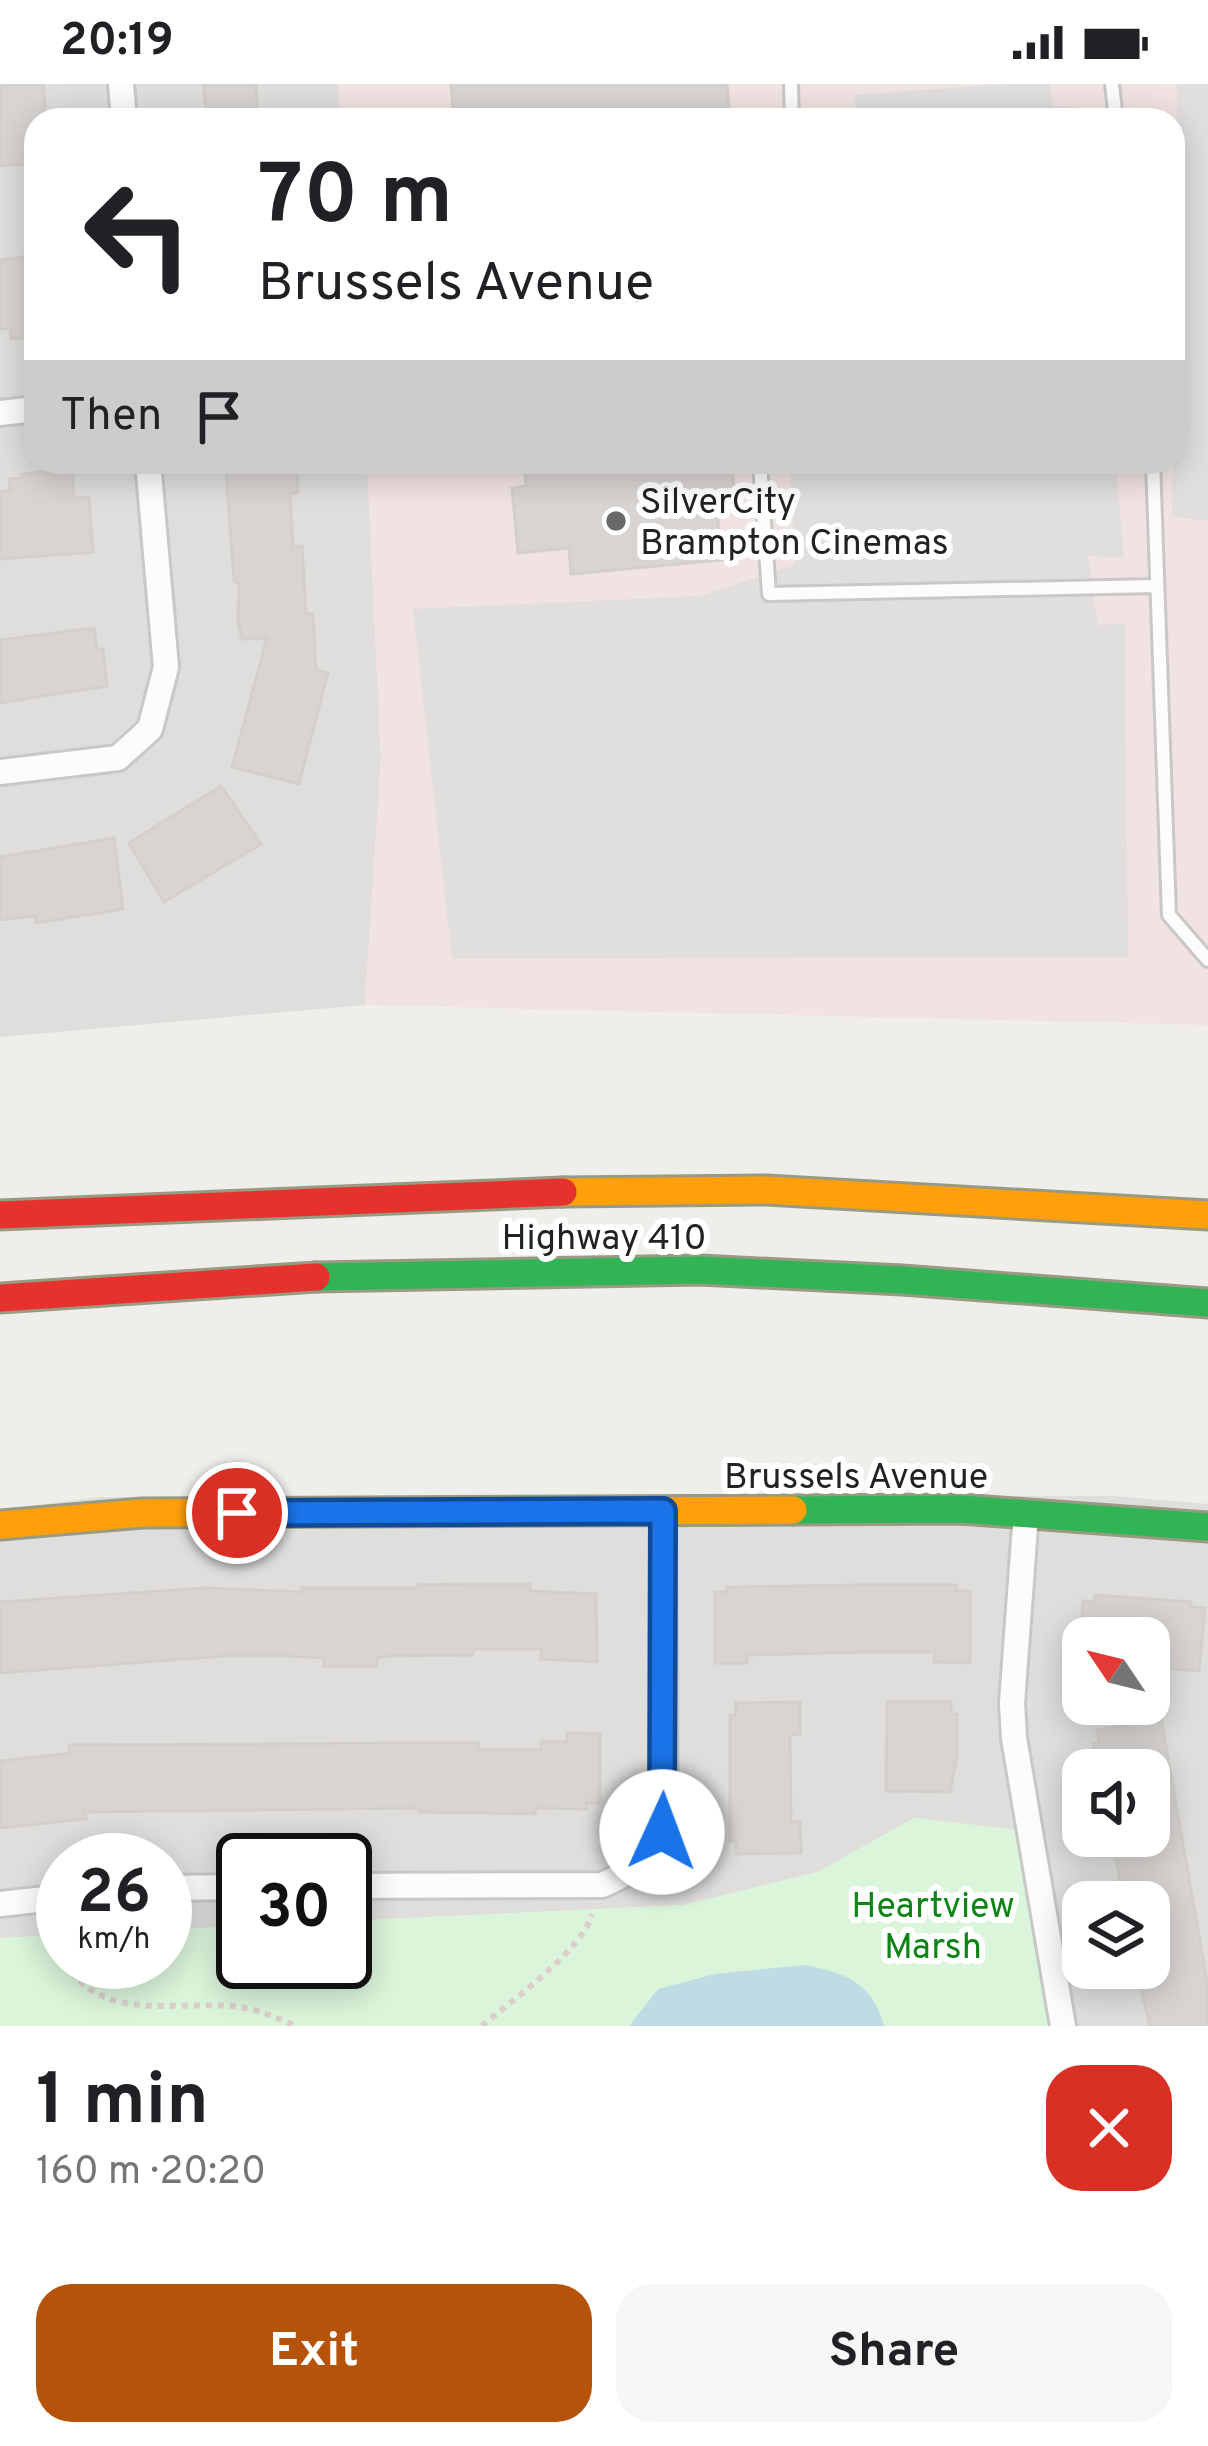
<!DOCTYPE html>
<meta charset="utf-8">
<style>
body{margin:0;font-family:Overpass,sans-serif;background:#f6f6f6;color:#202124;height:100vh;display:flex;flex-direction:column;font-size:45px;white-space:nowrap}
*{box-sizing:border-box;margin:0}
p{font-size:39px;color:#757577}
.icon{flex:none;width:66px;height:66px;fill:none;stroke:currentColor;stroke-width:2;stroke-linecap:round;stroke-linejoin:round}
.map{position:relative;height:1942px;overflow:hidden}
.details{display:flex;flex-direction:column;background:#fff;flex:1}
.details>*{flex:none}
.banner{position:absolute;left:24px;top:24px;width:1161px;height:366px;border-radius:36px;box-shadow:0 6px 30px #0003;background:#fff;color:#202124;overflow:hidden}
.needle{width:78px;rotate:305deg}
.fabs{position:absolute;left:1062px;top:1533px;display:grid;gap:24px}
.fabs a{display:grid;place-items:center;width:108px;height:108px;border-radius:24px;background:#fff;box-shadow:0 6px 30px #0003;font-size:60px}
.speed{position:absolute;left:36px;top:1749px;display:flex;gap:24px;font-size:60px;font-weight:700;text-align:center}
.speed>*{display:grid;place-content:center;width:156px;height:156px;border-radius:50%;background:#fff;box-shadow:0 6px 30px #0003;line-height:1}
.speed small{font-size:30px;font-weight:400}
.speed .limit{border:6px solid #111;border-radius:18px;background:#fff;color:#111}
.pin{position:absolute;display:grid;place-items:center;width:102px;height:102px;color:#fff;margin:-51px;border:6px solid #fff;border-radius:50%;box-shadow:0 3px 12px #0007}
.me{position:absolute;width:132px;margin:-66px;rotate:2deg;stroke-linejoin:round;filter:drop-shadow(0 0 9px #0008)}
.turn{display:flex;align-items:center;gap:42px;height:252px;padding:0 36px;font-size:54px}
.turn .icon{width:156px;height:156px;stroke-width:2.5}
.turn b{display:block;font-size:84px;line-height:102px}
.then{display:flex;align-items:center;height:114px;padding:0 36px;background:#0003;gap:24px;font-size:45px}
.round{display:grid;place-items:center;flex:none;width:126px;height:126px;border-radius:36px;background:#f6f6f6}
.headline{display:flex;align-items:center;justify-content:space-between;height:204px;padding:0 36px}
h1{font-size:72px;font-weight:700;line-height:90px}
.cta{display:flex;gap:24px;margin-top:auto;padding:24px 36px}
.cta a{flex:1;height:138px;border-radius:36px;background:#b45309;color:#fff;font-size:48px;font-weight:700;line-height:138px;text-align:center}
.cta a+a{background:#f6f6f6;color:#202124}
.status{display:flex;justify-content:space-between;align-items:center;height:84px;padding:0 60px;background:#fff;direction:ltr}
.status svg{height:33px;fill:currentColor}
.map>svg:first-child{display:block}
.residential{fill:#dfdedc;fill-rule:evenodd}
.commercial{fill:#f1e3e1}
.park{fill:#daf5da}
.parking{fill:#e0dfde}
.water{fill:#bfdbe3}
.building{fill:#d7d4d2;stroke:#d3d0cc;stroke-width:3}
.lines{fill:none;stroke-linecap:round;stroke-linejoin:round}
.lane-casing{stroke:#c9c8c7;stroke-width:18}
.street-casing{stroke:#c9c8c7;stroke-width:30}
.fast-casing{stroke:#999a82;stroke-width:33}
.slow-casing{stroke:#999a82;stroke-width:33}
.jam-casing{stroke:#999a82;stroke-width:33}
.path{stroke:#dccecd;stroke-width:6;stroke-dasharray:6 6;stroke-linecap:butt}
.lane{stroke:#fdfcfc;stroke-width:12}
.street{stroke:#fdfcfc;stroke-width:24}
.fast{stroke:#30b455;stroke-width:27}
.slow{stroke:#ff9f0a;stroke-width:27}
.jam{stroke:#e5322d;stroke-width:27}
.route-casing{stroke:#114b97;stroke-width:30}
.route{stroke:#1a73e8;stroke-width:21}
.poi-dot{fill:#6a6968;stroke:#fff;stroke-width:4.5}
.labels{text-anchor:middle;stroke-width:12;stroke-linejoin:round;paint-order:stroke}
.poi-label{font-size:36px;fill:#222;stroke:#fff;text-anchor:start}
.street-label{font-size:36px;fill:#222;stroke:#fff}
.park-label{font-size:36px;fill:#0c8416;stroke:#fff}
</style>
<div class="status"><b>20:19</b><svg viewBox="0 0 49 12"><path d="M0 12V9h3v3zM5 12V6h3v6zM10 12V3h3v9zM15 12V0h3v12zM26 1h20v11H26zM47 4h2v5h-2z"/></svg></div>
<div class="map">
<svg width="1208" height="1942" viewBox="0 0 1208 1942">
<rect width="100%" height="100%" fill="#f0eeeb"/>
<path class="residential" d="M0,0h338l3,36h-305v342h331l14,296 -16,247 -365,32z
M1113,1412l95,8v522h-153l-37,-196 -104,-12 -96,54 -134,33 -339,16v-61h-102v66l-78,4v-70h-102v75l-63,3v-428l99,-13zM1083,1554h66v66h-66zM1083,1686h66v66h-66zM1083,1818h66v66h-66z"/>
<path class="commercial" d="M338,0h870v941l-843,-20 16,-247 -14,-296h806v-342h-832z"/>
<path class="park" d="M914,1734l104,12 37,196h-1055v-88l63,-3v27h102v-32l78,-4v36h102v-41l339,-16 134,-33z"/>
<path class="parking" d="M1009,0h41l3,22 32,2 1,12h-228l-4,-25z
M1177,0h31v437l-36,-4z
M790,378h326l8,96 -36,-2 10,69 27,-1 3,333 -676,2 -39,-350 286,-13 96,-31z"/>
<path class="water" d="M803,1881c40,7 70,17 81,61h-255l29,-37 57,-15z"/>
<path class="building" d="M0,0h43l3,36h-10v43l-36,3z
M203,0h53l2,36h-51z
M451,0h276l3,36h-276z
M36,172v80l-25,3 -1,-11 -10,1v-69z
M234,378h62l2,31 -8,1 3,53 9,-1 4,68h7l3,56 12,3 -29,111 -67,-17 35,-129 -25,1 -4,-18 1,-37 -5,-4 -8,-109z
M524,378h208l2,29 -19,2 7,67 -151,14 -2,-26 -51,5 -6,-65 14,-2z
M72,385l2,29 15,-1 4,55 -93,7v-67l10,-2 -1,-11 13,-1 -1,-4z
M94,544l3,21h6l4,37 -107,17v-63z
M221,702l40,58 -97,58 -35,-59z
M114,754l9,71 -87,14 -1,-7 -35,4v-63z
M461,1500h69v7l66,3 1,68 -56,-3v-10h-68v6l-84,1 -12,2v8h-53l1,-8 -36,-2h-65l-224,17v-71l205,-14 97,4v-4h115v-3z
M860,1501h96v6h14v72l-36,-1 1,-10h-66l-122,3v8h-32v-71h12v-5z
M1095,1511l96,7v5l14,1 -6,63 -50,-4v-29h-68l2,-37 12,1z
M800,1618v32l-10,1 1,87h9l1,31 -65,1v-13h-6v-126l5,1 1,-13z
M887,1618h64v12h6v42l-7,36 -64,-1z
M1161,1634l47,269v39h-58l-14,-58h13v-66h-25l-10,-56 5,-1 -2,-9h32v-66h-51l-5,-27 6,-1 -2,-12z
M567,1649l33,1v69h-13v6l-52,-1v6l-116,-2v-4l-334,4 1,7 -86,9v-67l70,-8 -1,-8 348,-2h61v7h63v-8h26z"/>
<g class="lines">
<defs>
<path id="lane" d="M791,0l1,36
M1112,0l4,36
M760,378l9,132 386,-8
M1153,378l16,453 39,45"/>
<path id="street" d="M121,0l3,36
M0,329l36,-4
M0,688l118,-14 32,-29 16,-62 -18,-205
M1026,1429l-14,190 2,35 49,288
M345,1802l257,-1c36,-15 58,-34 63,-74l-2,-300
M165,1804l78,-1
M0,1820l63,-7"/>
<path id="fast" d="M316,1193l384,-7 202,10 306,23
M793,1426l167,-1 248,18"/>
<path id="slow" d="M563,1108l203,-2 442,25
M0,1441l142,-12 651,-3"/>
<path id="jam" d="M0,1131l563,-23
M0,1214l316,-21"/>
</defs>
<use href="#lane" class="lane-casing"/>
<use href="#street" class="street-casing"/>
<use href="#fast" class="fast-casing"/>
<use href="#slow" class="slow-casing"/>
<use href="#jam" class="jam-casing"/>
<path class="path" d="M51,1846l12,27
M65,1878c36,61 108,39 167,44 22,2 43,11 64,20
M482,1942c30,-26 100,-75 110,-112"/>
<use href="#lane" class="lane"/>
<use href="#street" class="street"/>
<use href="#fast" class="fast"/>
<use href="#slow" class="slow"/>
<use href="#jam" class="jam"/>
</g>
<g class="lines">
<defs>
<path id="route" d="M237,1429l426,-2 -1,321"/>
</defs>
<use href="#route" class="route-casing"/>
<use href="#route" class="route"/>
</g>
<circle class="poi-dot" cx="616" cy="437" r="12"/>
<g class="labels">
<g class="poi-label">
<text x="640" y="429">SilverCity<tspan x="640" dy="41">Brampton Cinemas</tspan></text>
</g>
<g class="street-label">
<text x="604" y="1165">Highway 410</text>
<text x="856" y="1404">Brussels Avenue</text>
</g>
<g class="park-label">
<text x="933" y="1833">Heartview<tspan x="933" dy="41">Marsh</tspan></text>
</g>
</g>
</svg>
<div class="fabs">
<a><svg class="needle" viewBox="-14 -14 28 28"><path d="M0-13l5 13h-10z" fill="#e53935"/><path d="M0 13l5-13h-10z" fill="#757577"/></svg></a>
<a><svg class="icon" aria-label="sound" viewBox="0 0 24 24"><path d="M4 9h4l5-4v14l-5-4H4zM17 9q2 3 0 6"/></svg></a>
<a><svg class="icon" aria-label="layers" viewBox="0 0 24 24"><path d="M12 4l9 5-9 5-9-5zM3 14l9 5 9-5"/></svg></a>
</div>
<div class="speed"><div>26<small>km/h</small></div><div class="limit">30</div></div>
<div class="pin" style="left:237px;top:1429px;background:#d93025"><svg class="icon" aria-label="arrive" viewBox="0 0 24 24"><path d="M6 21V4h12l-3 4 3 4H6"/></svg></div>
<svg class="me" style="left:662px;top:1748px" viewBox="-20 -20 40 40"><circle r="19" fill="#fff"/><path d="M0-13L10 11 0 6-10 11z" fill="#1a73e8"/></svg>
<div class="banner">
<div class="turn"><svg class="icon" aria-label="left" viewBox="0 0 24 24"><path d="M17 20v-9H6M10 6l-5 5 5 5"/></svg><div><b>70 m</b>Brussels Avenue</div></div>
<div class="then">Then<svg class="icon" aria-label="arrive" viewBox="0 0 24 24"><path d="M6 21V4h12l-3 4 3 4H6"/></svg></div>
</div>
</div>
<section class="details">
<div class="headline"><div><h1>1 min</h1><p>160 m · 20:20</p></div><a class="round" style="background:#d93025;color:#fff"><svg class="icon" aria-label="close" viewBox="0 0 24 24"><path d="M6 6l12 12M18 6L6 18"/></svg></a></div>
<div class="cta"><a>Exit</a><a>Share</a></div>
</section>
